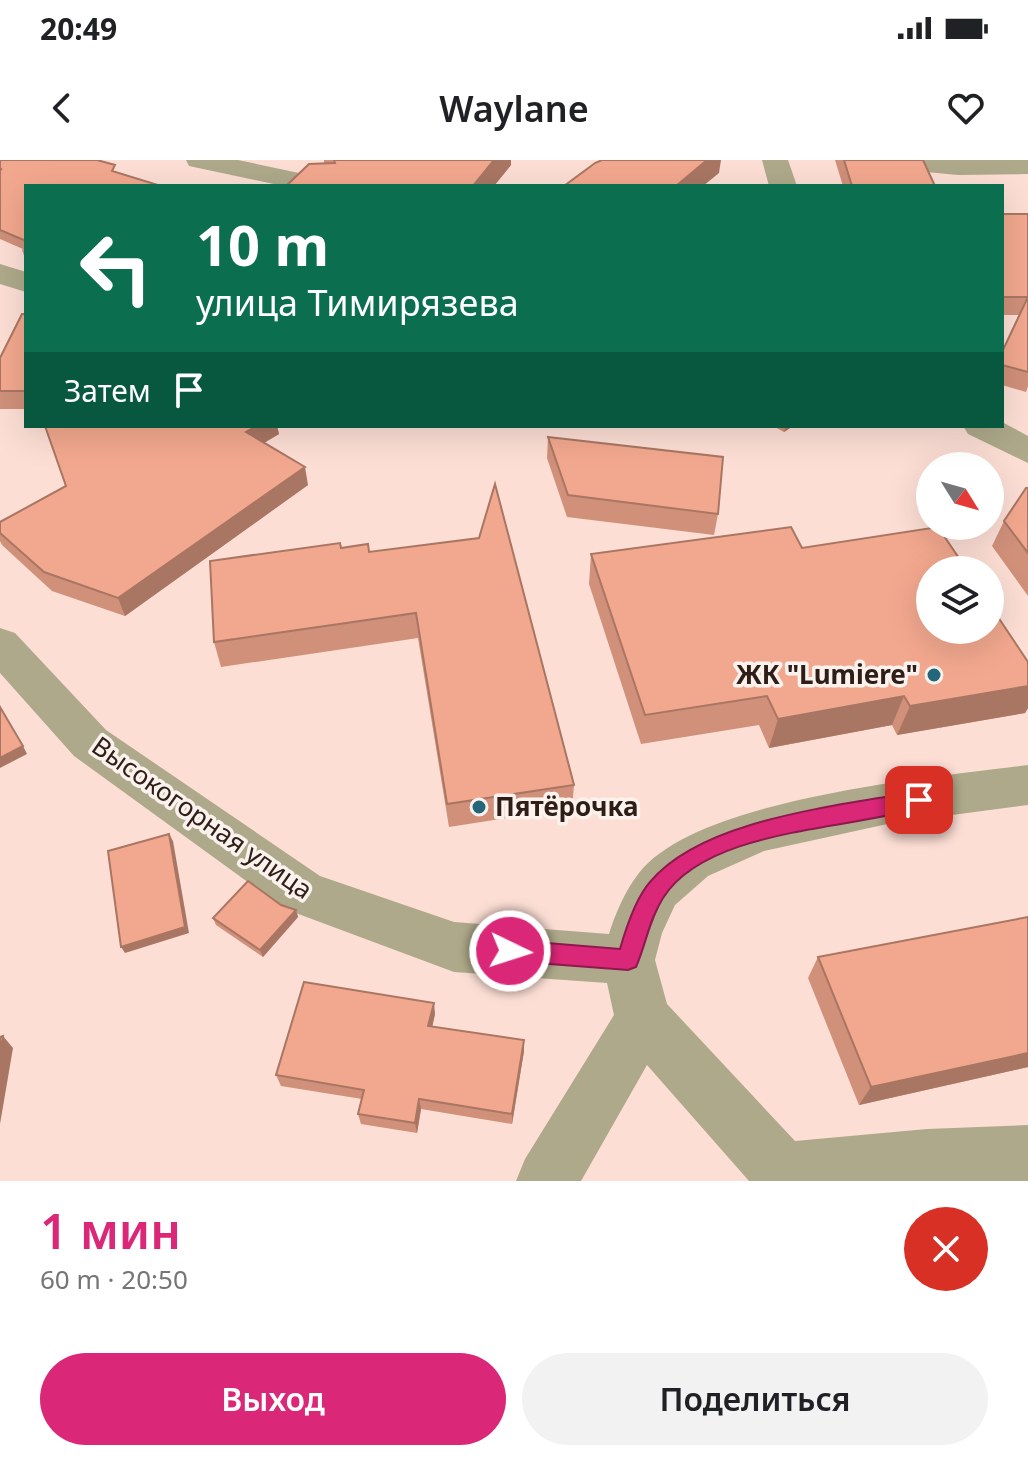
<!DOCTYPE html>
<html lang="ru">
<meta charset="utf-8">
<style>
body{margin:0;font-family:"Noto Sans",sans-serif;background:#f2f2f2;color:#202124;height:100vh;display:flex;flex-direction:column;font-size:30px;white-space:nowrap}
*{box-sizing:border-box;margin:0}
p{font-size:26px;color:#757577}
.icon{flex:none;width:44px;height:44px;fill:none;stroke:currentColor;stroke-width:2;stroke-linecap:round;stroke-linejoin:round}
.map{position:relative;height:1021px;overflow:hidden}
.panel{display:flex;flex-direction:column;background:#fff;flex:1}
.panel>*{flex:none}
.top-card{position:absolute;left:24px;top:24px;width:980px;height:244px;border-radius:0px;box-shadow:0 8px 32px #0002;background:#0b6e4f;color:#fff;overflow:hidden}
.needle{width:52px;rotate:127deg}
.controls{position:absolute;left:916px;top:292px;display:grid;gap:16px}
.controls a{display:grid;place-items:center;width:88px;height:88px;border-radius:50%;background:#fff;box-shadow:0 8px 32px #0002;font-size:40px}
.pin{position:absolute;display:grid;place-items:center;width:68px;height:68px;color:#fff;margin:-34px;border-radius:16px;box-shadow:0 4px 12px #0006}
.me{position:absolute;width:88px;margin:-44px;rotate:94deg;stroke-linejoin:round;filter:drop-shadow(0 0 6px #0008)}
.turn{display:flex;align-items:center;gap:28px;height:168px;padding:0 40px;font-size:36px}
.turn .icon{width:104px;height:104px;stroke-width:2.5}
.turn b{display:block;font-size:56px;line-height:68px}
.then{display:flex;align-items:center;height:76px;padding:0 40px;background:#0003;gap:16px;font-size:30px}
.round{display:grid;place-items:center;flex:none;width:84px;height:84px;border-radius:42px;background:#f2f2f2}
.headline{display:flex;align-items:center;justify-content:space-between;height:136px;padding:0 40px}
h1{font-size:48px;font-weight:600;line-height:60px;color:#db2777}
.cta{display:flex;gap:16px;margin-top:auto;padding:16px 40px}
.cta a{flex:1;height:92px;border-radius:48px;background:#db2777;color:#fff;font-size:32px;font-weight:600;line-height:92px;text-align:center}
.cta a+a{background:#f2f2f2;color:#202124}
.status{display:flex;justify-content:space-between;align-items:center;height:56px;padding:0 40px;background:#fff;direction:ltr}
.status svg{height:22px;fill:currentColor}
header{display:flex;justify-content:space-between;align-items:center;height:104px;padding:0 40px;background:#fff;font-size:36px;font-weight:600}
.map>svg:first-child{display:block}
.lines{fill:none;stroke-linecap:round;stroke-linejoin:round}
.minor{fill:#aea98a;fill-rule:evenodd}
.wall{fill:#d0907a}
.shaded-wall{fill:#a97663}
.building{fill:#f2a88e;stroke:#a97663;stroke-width:2}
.route{fill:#db2777;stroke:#8e194d;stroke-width:2}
.poi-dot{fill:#25677a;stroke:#fbf1ed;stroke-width:3}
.labels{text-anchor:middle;stroke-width:7;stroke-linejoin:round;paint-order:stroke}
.poi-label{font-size:26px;font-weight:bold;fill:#2f1d17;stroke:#fbf1ed;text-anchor:end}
.street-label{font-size:26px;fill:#2f1d17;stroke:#fbf1ed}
</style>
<div class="status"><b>20:49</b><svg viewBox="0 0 49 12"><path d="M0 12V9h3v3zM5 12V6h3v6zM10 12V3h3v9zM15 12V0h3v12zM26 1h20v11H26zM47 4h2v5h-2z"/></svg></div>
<header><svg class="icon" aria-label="back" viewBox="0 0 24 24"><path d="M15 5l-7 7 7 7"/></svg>Waylane<svg class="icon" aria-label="heart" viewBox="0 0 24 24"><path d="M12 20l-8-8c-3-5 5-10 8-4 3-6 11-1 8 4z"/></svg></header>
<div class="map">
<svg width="1028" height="1021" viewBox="0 0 1028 1021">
<rect width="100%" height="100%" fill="#fcded4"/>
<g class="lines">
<path class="minor" d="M186,0h52l94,20 4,6h-53l-94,-20z
M762,0h26l9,26h-28z
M871,0h157v14l-70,1 -74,-7 -10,-2z
M0,104l26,8v20l-26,-8z
M1002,262l26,14v27l-60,-29 -5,-8h39z
M0,468l15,5 91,97 214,146 134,46 155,12c6,-20 17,-45 30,-61 58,-75 296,-96 389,-108v40l-136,18 -128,28 -56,25 -33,29 -13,28 -7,27 12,44 128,137 132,-12 101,-4v56h-279l-102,-116 -66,116h-65l9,-22 89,-144 -7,-32 -153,-11 -169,-63 -211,-153 -74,-83z"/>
</g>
<path class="wall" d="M0,0l26,26v75l-4,-11 1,-1 -23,-10z
M324,0h187v5l-17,21h-208l38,-23z
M835,0h88l12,26h-92z
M1002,54h26v172l-2,6 -24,-7v-33l17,-37h-17z
M26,154v95h-26v-51z
M45,266h232l2,8 -15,9 44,42 -183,131 -73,-25 -50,-46 -2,-4v-19l66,-36z
M773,266h20l-9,6z
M548,277l170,77 -4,21 -147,-18 -20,-59z
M1028,328v108l-36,-50 12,-25z
M341,388l28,4 205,233 -2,23 -123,19 -31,-189 -197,29 -7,-25z
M802,388l226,114v46l-3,5 -128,22 -5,-10 -123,23 -10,-23 -118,19 -52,-160 2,-30z
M296,750l2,7 -35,40 -47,-32 -3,-7z
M1028,757v150l-169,38 -51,-127 10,-21z
M435,854l-3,13 92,24 -12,73 -91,-15 -4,24 -56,-9 -3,-10 4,-15 -81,-13 -5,-11z"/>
<path class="shaded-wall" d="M494,0h17v5l-17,21h-21z
M707,0h14l-2,13 -16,13h-27z
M256,266h21l2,8 -29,17 -4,-19z
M786,266h7l-9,6z
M305,307l3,18 -183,131 -7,-18z
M1028,526v22l-3,5 -128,22 13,-29z
M904,536l-12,29 -123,23 9,-29z
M23,586l4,8 -27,14v-10z
M169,674l4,7 16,92 -64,20 -4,-6z
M296,750l2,7 -35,40 -3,-7z
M434,843l1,11 -5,23 -2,-11z
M3,876l10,12 -13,76v-70z
M524,880v11l-12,73v-10z
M1028,893v14l-169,38 12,-18z
M419,939l2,10 -4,24 -2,-10z"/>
<path class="building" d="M0,0h97l18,5 -3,6 49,15h-135v55l-26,-11v-60l2,-1h-2z
M334,0h160l-21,26h-187l23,-22 26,-1z
M602,0h105l-31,26h-112l31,-23z
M844,0h79l12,26h-83z
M1002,54h26v158l-26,-7v-13l26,-55h-26z
M22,154h4v77h-26v-33z
M45,266h211l-10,6 59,35 -187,131 -74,-26 -44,-39v-11l66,-36z
M548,277l175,20 -5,57 -150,-19z
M495,324l79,301 -127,19 -31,-191 -202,29 -4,-81 130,-18 1,5 27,-4 1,8 110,-14z
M1026,328h2v65l-24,-32z
M791,367l11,21 136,-21 29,43h-37v60h60v-25l38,57v24l-118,20 -6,-10 -126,23 -11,-23 -122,19 -54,-161z
M0,547l23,39 -23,12z
M169,674l16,93 -64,20 -13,-96z
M248,721l33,24 15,5 -36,40 -47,-32z
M1028,757v136l-157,34 -53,-130z
M304,822l130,21 -6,23 96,14 -12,74 -93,-15 -4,24 -57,-9 6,-24 -88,-15z
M3,876l-3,18v-17z"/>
<path class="route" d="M919,631l10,9 -3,6c-72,24 -218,21 -263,92 -14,22 -17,46 -27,69l-8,3 -118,-9 -8,-3 -3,-7 3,-8 8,-3 110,9c6,-21 15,-50 30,-67 53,-64 191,-76 269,-91z"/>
<g class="poi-dot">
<circle cx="934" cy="515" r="8"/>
<circle cx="479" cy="647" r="8"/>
</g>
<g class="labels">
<g class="poi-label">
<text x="918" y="524">ЖК "Lumiere"</text>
<text x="495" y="656" text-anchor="start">Пятёрочка</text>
</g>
<g class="street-label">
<text transform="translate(202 658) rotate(35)" y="9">Высокогорная улица</text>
</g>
</g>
</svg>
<div class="controls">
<a><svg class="needle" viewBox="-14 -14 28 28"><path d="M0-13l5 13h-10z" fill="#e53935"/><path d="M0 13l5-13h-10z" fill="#757577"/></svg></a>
<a><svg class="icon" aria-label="layers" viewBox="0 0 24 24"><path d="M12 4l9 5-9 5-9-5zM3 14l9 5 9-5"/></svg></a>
</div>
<div class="pin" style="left:919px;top:640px;background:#d93025"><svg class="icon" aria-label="arrive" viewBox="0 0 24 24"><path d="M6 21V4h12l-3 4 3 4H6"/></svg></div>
<svg class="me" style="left:510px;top:791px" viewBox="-20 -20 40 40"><circle r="17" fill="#db2777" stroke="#fff" stroke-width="3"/><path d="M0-11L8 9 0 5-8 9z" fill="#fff"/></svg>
<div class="top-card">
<div class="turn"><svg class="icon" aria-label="left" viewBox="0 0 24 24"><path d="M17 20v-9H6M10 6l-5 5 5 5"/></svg><div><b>10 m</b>улица Тимирязева</div></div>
<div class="then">Затем<svg class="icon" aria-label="arrive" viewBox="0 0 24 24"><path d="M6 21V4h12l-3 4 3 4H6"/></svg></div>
</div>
</div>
<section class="panel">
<div class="headline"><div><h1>1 мин</h1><p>60 m · 20:50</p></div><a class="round" style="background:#d93025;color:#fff"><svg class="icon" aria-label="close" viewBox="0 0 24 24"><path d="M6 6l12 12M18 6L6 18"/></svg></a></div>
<div class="cta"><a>Выход</a><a>Поделиться</a></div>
</section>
